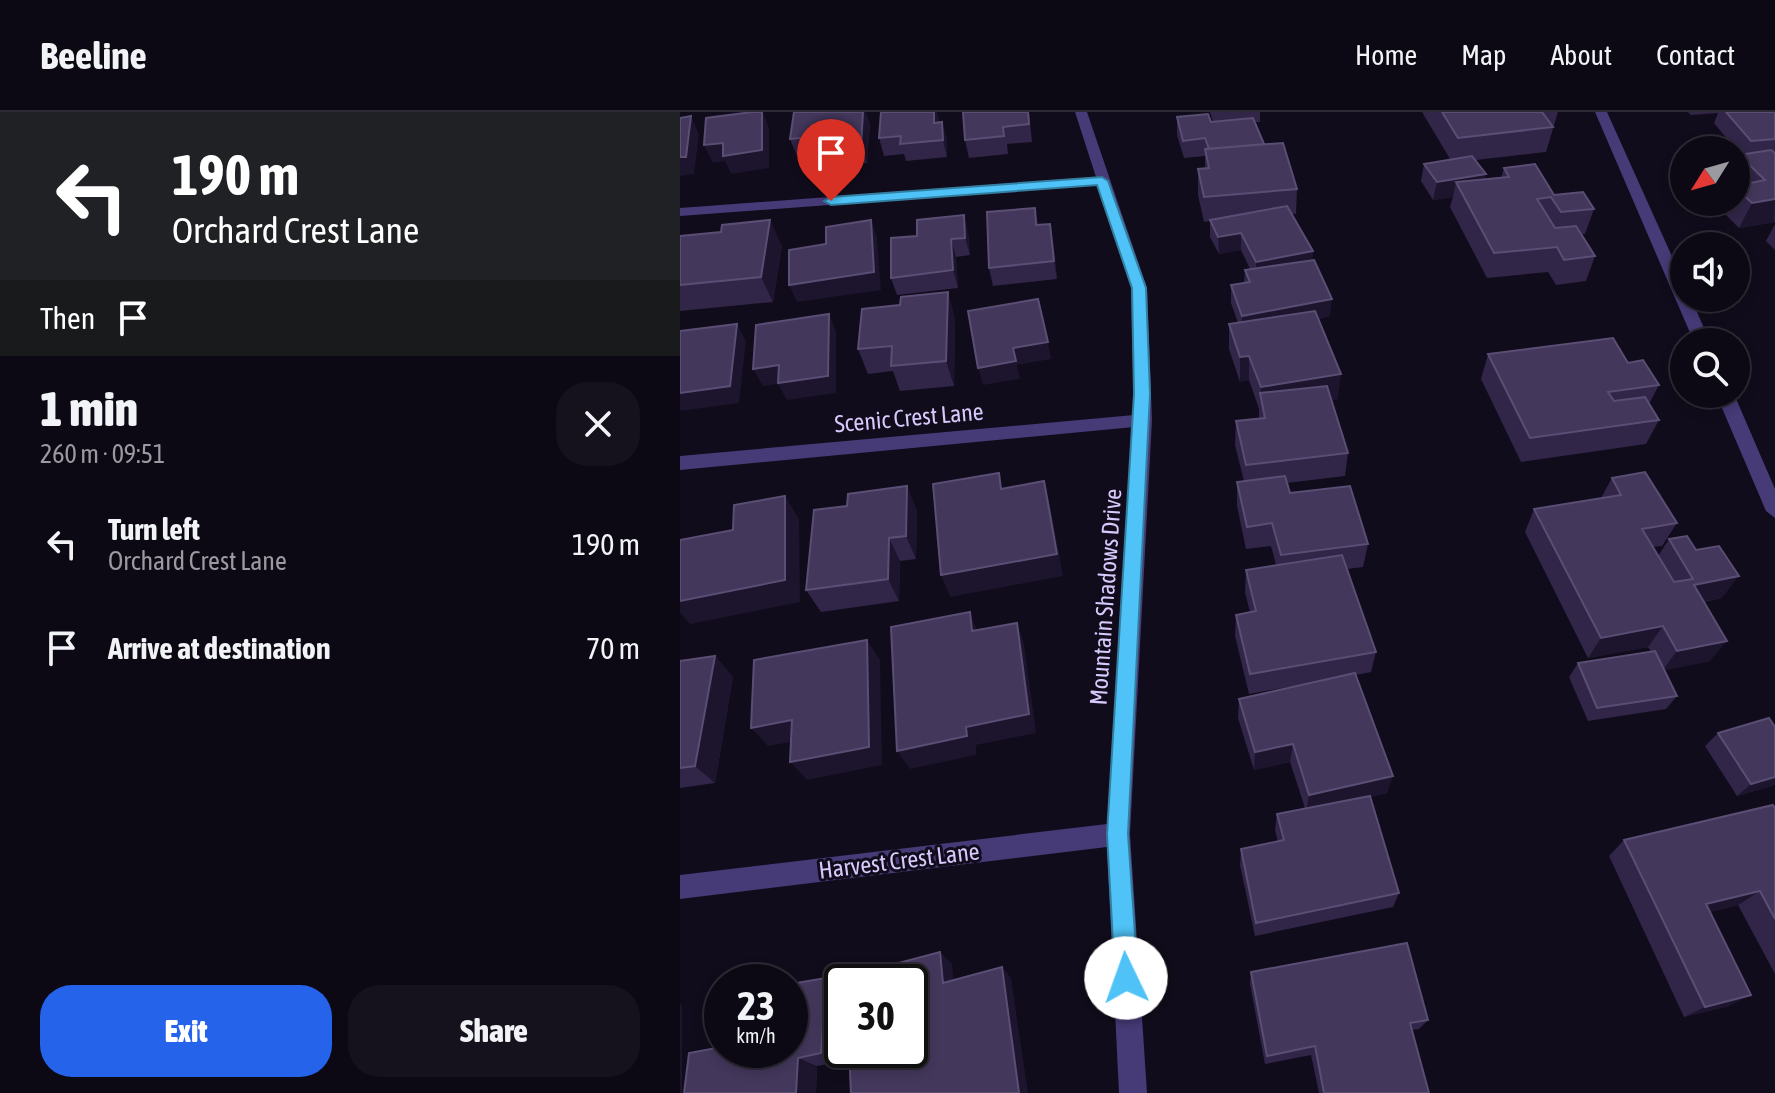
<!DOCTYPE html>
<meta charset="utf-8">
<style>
body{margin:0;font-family:"Asap Condensed",sans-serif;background:#16121d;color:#f1f3f6;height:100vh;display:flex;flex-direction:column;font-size:30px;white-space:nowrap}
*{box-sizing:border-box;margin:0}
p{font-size:26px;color:#9a9aa0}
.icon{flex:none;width:44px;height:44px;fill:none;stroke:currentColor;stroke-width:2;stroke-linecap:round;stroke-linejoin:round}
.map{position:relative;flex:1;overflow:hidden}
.details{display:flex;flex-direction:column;background:#0d0914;width:680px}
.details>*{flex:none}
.top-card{background:#202124;color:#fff;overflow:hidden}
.needle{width:52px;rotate:233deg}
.fabs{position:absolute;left:990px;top:24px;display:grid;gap:16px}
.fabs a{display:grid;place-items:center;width:80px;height:80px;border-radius:50%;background:#0d0914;box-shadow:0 4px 12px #0003,0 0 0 2px #2d2a34;font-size:40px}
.speed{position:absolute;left:24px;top:852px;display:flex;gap:16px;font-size:40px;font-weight:700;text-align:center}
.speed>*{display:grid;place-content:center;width:104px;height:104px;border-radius:50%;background:#0d0914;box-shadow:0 4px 12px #0003,0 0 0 2px #2d2a34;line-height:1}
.speed small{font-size:20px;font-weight:400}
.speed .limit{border:4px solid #111;border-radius:12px;background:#fff;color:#111}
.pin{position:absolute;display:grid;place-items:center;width:68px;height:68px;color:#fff;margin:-82px -34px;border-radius:50% 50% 50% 0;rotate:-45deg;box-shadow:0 0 8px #0007}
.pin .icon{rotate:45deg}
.me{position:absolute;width:88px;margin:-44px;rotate:357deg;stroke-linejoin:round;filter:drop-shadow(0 0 6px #0008)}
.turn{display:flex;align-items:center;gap:28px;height:168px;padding:0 40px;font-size:36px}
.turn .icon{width:104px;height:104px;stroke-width:2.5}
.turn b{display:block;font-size:56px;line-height:68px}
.then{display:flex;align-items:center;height:76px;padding:0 40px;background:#0003;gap:16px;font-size:30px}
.round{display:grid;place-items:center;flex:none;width:84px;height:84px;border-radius:32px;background:#16121d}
.overview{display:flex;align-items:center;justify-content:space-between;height:136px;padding:0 40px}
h1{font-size:48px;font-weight:800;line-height:60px}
.button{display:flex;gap:16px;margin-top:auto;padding:16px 40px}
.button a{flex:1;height:92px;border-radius:32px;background:#2563eb;color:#fff;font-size:32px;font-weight:800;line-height:92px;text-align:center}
.button a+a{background:#16121d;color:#f1f3f6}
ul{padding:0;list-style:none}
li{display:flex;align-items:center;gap:24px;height:104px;padding:0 40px}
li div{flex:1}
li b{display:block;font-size:30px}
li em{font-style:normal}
header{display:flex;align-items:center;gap:48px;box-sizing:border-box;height:112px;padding:0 40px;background:#0d0914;border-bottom:2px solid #2d2a34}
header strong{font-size:38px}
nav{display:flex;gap:44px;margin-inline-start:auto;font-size:28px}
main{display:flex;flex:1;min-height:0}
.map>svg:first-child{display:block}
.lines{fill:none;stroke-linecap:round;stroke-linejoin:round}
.minor{fill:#463a77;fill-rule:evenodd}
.wall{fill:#312548}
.shaded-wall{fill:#1d142e}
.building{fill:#43375b;stroke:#5a4e74;stroke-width:2}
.route{fill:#4fc3f7;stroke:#337fa1;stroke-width:2}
.labels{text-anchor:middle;stroke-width:6;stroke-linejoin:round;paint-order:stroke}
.street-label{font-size:24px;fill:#d7c9fb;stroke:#110c1b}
</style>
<header>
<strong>Beeline</strong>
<nav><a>Home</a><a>Map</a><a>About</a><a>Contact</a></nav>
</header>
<main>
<section class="details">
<div class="top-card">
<div class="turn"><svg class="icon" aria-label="left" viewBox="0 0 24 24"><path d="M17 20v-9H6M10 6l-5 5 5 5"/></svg><div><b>190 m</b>Orchard Crest Lane</div></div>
<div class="then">Then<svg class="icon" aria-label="arrive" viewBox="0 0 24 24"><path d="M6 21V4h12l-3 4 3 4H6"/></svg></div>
</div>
<div class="overview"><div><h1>1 min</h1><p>260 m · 09:51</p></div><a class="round"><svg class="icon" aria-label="close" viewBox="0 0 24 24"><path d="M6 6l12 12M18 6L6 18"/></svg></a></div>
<ul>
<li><svg class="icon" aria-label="left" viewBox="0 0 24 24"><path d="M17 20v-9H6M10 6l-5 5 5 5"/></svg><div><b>Turn left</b><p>Orchard Crest Lane</p></div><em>190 m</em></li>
<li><svg class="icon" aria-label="arrive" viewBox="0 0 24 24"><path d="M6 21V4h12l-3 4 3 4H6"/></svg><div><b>Arrive at destination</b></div><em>70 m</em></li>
</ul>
<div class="button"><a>Exit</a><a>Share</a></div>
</section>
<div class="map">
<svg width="1095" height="981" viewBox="0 0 1095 981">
<rect width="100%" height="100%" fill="#110c1b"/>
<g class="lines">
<path class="minor" d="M395,0h12l60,176 5,132 -22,414 17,259h-28l-12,-246 -427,52v-24l427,-51 27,-397 -454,43v-14l454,-41 -3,-127 -33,-103 -418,31v-8l416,-31z
M915,0h12l77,171v15h7l19,44h-16z
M1036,282h18l41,95v29l-9,-7z"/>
</g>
<path class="wall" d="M283,0h66l3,30 -25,2 1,10 -39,4 -4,-18z
M530,0h50v10h-5l9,22 33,45 -1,25h-4l21,37 -1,9 18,56 -12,3 20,80 -7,1 17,53 -3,23 -58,7 3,10 78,51 -5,23 -16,2 29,83 -5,20 -15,3 31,118 -17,4 29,96 -6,14 -138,29 -15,-71 1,-16 37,-7 -3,-12 2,-16 28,-6 -15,-46 -36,8 -16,-52 1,-19 71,-16 -61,11 -14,-58 1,-21 14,-3 -5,-20 1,-22 30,-5 -5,-19 -25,3 -9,-43v-24l7,-1 -9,-36 1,-24 23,-3v-9l-10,-29 -9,2 -11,-33v-25l9,-1 -7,-20v-18l13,-2 1,-13 5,-1 -9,-19 -22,4 -9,-17v-16l-6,1 -6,-27v-26h7v-13l-21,2 -7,-23v-18l36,5z
M742,0h136l-12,40 -70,8 9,19 16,-1 3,-10 50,27 40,14 -9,25h-3l13,22 -9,25 -30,4 -8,-13 -61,6 -37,-71 3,-10 -20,3 -12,-19 3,-17 26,-5z
M1008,0h87v110l-36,6 -17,-17 4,-9h10v-40l4,-7 -26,-32 4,-10 -27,2z
M259,6v4l8,17v18l-41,4 -2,-7 -20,2 -5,-18z
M190,11l-3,40 -38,4 -5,-13 -27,2 -7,-17z
M355,96l3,17 15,16 4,38 -64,7 -4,-18z
M1095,112v26l-9,-9z
M41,120l61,14 -9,56 -93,9v-75z
M288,121l2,22 -14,2 2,31 -61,7 -6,-17v-40z
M275,206l-1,68 -54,5 -7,-20 -25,3 -10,-25z
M808,242l140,9 31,22 -10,19 10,16 -13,24 -125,18 -40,-83z
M932,366l65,45 -15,23 -9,1 5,9 11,-17 53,59 -18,4 6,59 -45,9 12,26 -11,13 -78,12 -19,-44 9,-14 73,-11 -3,-5 -60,11 -63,-126 9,-23 67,-11z
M237,398l-1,49 -16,2 -1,40 -78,11 -15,-22z
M35,544l18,21 -18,106 -35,5v-129l1,1z
M1095,615v58l-38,11 -32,-50 13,-13z
M1095,696v166l-37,-69 -28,7 19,94 -45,11 -75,-161 15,-16z
M571,860l177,48 -9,9 -7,1 17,63h-110l-8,-38 -46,9 -15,-80z
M110,872l49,78 -22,4 -1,27 -26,-43z"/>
<path class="shaded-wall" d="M83,0l6,16v40l-38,6 -6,-13 -12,2 -9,-18z
M183,0h3l4,11 -3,40 -6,-17z
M254,0h3l2,6 -1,22 -4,-17z
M11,4l8,18 -5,40 -14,2v-19z
M262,10l5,17v18l-4,-17z
M806,62l-4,18 -26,-10 -3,15 -20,3 4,-18z
M1095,87l-1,23 -35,6 13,-25z
M284,103l4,18 2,22 -5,-17z
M90,108l12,26 -9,56 -12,-25z
M191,108l6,18 4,52 -84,12 -8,-17z
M370,112l3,17 4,38 -3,-18z
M561,121v17l-22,4 -1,-17z
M271,127l5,18 2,31 -5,-18z
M633,139l-1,18 -56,11v-18z
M268,180l7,26 -1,68 -8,-25z
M652,187l-2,17 -88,17v-17z
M149,202l7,18v61l-49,7 -9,-16 -15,2 -10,-17z
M57,212l9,17 -7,62 -58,8 -1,-2v-16z
M368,230l3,17 -34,6 3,14 -37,6 -5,-17 35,-20z
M569,244v24l-9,2v-25z
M661,262l-3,25 -74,12 -4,-14 1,-10z
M364,369l6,24 13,71 -113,21 -9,-22z
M227,374l10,24 -1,49 -10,-23z
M105,384l14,23 1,83 -110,22 -10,-11v-12z
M209,426l11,23 -1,40 -11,-22z
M1059,464l-17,22 -44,8 16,-21z
M290,500l8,21 -6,-2z
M337,511l7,21 12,89 -60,12v10l-66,14 -13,-18 69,-24z
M983,514l-15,21 -60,11 13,-20z
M187,528l13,20 2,105 -75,15 -17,-18z
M1047,529l-17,20 -48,10 15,-20z
M35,544l18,21 -18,106 -20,-17z
M112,608l16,19 -40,7 -17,-18z
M613,632l-3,18 -36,8 1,-18z
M713,664l-6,17 -81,19 3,-17z
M1095,665v8l-38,11 14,-12z
M1080,779l-22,14 -52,13 20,-14z
M260,840l12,12 3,30 -12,-11z
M322,855l9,11 17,115h-9z
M146,866l16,10 -3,74 -18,-9z
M1071,883l-22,11 -45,11 21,-10z
M0,892l2,1v88h-2z
M118,946l19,8 -1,27h-20z"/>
<path class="building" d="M72,0h10v38l-39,6v-13l-19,2 2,-27z
M114,0h69l-2,34 -39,3 2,-13 -34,3z
M201,0h53v11l8,-1 1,18 -43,4 1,-8 -22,2z
M283,0h65l1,12 -26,3 1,9 -39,4z
M762,0h100l11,15 -95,11z
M1046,0h49v27l-24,2z
M528,2l3,8 42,-4 11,26 -55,5 -4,-11 -22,3 -6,-24z
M11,4l-5,41h-6v-39z
M603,31l14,46 -93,8 -6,-28 11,-1 -4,-19z
M1091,38l4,3v46l-23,4 -16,-15v-2l29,-6 -26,-25z
M792,44l14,18 -49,8 -13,-18z
M855,52l19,31 29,-3 11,17 -33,3 -10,-15 -14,2 18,29 21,-2 19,30 -31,4 -7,-13 -63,6 -38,-71 53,-5 -5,-9z
M607,94l26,45 -57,11 -15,-29 -23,4 -8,-17z
M355,96l1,17 14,-1 4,37 -65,7 -2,-56z
M284,103l1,23 -14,1 2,31 -62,8v-40l26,-2v-16z
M90,108l-9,57 -81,8v-49l41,-4 1,-7z
M191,108l3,52 -85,13v-35l37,-6v-17z
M634,148l18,39 -90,17 -11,-31 19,-3 -5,-12z
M268,180l-2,69 -55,5 1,-20 -34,3 4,-40 38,-4 1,-8z
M358,187l10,43 -35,6 3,13 -38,7 -10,-57z
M635,199l26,63 -80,13 -12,-31 -9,1 -11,-33z
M149,202l-1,62 -50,7 1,-18 -26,4 3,-44z
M57,212l-7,62 -50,7v-62z
M933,226l15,25 15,-3 16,25 -51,7 6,9 31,-4 14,23 -129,18 -42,-84z
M647,274l21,67 -102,12 -10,-44 29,-3 -5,-25z
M965,360l32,51 -35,6 32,53 19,-3 -24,-40 18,-3 9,14 23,-4 20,30 -45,9 33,56 -50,10 -14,-25 -62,12 -67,-129 87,-14 -9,-17z
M319,361l2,16 43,-8 13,73 -116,21 -8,-91z
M605,364l5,17 60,-7 18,58 -87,11 -9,-32 -25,4 -10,-45z
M227,374l-1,50 -17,2 -1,41 -82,11 8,-80 33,-4 1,-12z
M105,384v84l-105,21v-61l53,-10 1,-25z
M662,443l34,97 -126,22 -14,-59 20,-4 -10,-41z
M290,500l2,19 45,-8 12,91 -63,13 1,9 -70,15 -6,-124z
M187,528l2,107 -79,15 2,-42 -41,8 3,-68z
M975,539l22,45 -80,12 -19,-45z
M35,544l-20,110 -15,2v-107z
M675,561l38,103 -84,19 -16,-51 -38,8 -16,-53z
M1089,606l6,9v50l-24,7 -33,-51z
M690,684l29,97 -143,30 -15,-74 43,-9 -7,-26z
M1093,693l2,3v111l-15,-28 -54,13 45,91 -46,12 -81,-167z
M727,831l21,77 -18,3 19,70h-105l-9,-47 -48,10 -16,-84z
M260,840l3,31 59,-16 17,126h-168l-2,-43h61v-68h-64v-5z
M146,866l-5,75 -23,5 -2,35h-112l5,-40 33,-6v3h68v-66z"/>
<path class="route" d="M422,65l6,4 38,107 4,106 -22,440 10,144 -4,8 -8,4 -8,-4 -3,-8 -8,-144 27,-440 -2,-106 -35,-103 -266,20 -7,-4 7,-4z"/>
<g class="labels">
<g class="street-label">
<text transform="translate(229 306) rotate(-5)" y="8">Scenic Crest Lane</text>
<text transform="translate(426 485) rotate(-86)" y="8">Mountain Shadows Drive</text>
<text transform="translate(219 749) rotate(-7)" y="8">Harvest Crest Lane</text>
</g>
</g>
</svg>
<div class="fabs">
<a><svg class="needle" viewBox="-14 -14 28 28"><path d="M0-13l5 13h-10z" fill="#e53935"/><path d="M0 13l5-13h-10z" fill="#9a9aa0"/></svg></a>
<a><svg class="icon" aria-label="sound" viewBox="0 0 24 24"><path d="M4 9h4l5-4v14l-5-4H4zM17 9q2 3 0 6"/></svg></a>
<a><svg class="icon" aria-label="search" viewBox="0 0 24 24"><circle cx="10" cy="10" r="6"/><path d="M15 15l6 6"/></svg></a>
</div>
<div class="speed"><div>23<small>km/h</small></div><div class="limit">30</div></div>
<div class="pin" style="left:151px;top:89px;background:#d93025"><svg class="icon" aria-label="arrive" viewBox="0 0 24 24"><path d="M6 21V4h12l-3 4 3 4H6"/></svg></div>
<svg class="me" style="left:446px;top:866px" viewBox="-20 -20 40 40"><circle r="19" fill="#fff"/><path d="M0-13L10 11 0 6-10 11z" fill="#4fc3f7"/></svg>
</div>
</main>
